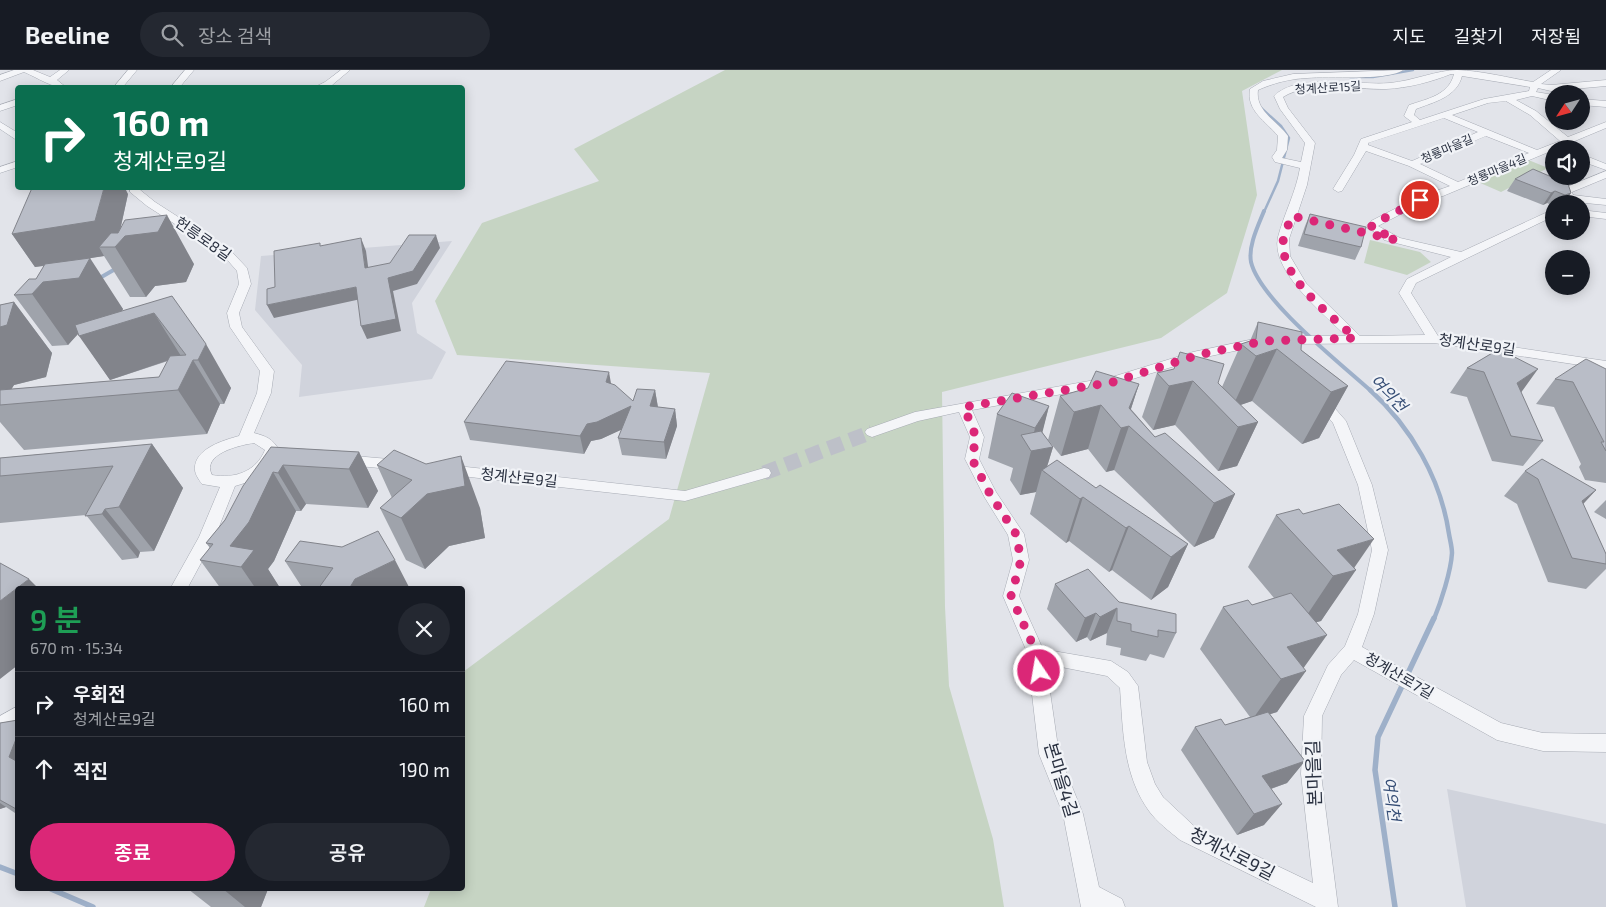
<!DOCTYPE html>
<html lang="ko">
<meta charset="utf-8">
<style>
body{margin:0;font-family:"Exo 2","Noto Sans KR",sans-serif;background:#242831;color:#f1f3f6;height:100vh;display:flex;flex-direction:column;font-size:19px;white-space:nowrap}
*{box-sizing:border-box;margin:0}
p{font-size:16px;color:#9ea1a6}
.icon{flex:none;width:28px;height:28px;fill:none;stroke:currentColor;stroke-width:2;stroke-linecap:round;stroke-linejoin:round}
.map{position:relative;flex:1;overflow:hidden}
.sheet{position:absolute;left:15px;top:516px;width:450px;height:305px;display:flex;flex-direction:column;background:#171b24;border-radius:5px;box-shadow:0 2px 12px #0003}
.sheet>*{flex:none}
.top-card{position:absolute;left:15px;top:15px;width:450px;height:105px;border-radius:5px;box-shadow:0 2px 12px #0003;background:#0b6e4f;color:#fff;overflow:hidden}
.needle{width:32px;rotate:234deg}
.fabs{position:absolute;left:1545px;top:15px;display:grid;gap:10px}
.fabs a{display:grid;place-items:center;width:45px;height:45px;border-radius:50%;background:#171b24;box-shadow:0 2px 12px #0003;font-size:25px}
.pin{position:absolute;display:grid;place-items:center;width:42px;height:42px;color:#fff;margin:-21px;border:2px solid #fff;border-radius:50%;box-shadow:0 1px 5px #0007}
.me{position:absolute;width:55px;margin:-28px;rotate:348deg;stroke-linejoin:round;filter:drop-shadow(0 0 4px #0008)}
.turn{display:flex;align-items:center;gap:18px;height:105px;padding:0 15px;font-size:22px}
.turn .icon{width:65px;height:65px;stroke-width:2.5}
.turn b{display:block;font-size:35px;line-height:42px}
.round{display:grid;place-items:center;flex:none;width:52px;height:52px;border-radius:26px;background:#242831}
.overview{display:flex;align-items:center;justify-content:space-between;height:85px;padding:0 15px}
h1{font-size:30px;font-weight:600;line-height:38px;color:#1e9e55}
.primary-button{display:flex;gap:10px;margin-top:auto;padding:10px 15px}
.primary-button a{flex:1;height:58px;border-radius:30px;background:#db2777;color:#fff;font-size:20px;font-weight:600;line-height:58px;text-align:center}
.primary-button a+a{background:#242831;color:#f1f3f6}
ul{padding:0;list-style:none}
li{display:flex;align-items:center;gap:15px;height:65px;padding:0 15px;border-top:1px solid #363941}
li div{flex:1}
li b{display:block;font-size:19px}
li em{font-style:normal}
header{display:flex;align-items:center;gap:30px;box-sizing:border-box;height:70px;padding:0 25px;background:#171b24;border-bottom:1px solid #363941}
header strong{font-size:24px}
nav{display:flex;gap:28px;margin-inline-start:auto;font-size:18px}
.search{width:350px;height:45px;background:#242831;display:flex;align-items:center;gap:12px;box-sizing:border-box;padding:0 18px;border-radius:28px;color:#9ea1a6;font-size:19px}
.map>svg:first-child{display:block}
.built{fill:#d0d3dc}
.green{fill:#c6d4c3}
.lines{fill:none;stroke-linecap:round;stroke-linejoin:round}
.stream-far3{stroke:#9eb0c9;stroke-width:2.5}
.stream-far2{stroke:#9eb0c9;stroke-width:4}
.stream-far1{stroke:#9eb0c9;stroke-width:4.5}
.stream{stroke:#9eb0c9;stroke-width:5.5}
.minor-tunnel{stroke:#bdc0c8;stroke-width:15;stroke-dasharray:15 8;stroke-linecap:butt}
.minor-casing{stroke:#a7abb4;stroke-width:1}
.minor{fill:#f4f5f8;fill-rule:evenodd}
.wall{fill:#9fa3ab}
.shaded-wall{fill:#82848b}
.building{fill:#b9bdc7;stroke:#82848b}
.route{stroke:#db2777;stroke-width:9;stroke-dasharray:0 16.2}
.labels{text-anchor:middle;stroke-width:4.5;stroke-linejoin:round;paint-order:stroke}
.far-street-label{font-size:12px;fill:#2a3141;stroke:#f1f3f7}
.street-label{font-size:15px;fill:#2a3141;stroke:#f1f3f7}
.water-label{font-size:16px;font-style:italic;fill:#354d75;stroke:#f1f3f7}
.near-street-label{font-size:18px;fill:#2a3141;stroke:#f1f3f7}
</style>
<header>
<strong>Beeline</strong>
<div class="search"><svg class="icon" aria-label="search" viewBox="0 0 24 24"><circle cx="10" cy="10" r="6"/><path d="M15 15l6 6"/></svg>장소 검색</div>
<nav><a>지도</a><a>길찾기</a><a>저장됨</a></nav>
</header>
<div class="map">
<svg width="1606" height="837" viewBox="0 0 1606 837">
<rect width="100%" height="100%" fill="#e2e4ea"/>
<path class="built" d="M452,171l-40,62 5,30 29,19 -14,27 -133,18 3,-32 -47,-55 6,-54z
M1447,719l159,35v83h-140z"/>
<path class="green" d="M725,0h557l-40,21 15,104 -30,98 -66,45 -219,54 3,215 4,79 44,153 11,68h-580l7,-18h31l1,-217 206,-153 41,-146 -253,-18 -22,-54 47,-78 117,-42 -25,-32z
M1526,89l22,9 -47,24 -23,-10z
M1370,170l50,12 11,10 -24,13 -43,-12z"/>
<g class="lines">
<path class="stream-far3" d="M1350,7h23l40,-7
M1259,36l22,20 8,12 -11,43 -14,31"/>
<path class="stream-far2" d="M1264,141c-6,15 -16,35 -13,51 9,38 89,101 120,129
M98,209l19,-11"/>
<path class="stream-far1" d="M1370,320c41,37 71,89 79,144 1,6 3,13 3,19 -1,18 -11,49 -18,66"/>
<path class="stream" d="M0,797l18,7
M51,819l42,18
M1395,837l-20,-137 3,-33 56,-119"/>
<path class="minor-tunnel" d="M764,403l108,-41"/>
<defs>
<path id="minor" d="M14,0h19l17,7 10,-7h9l-12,10 10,8c-15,0 -29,-10 -43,-16l-24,9v-6z
M128,0h9l-15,18h-9z
M185,0h9l-15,18h-9z
M341,0h9l-19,16 -18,2 12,-6z
M1403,0c-15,11 -75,6 -96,8 -18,1 -33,5 -49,12 -3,21 19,31 30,46l-1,14 -5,8 19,4 4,-19 -25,-34 -6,-13c24,-24 84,-10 116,-13 22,-2 48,-13 67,-13 26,1 52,8 76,12l18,-12h10l-20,14 10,1 55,-5v6l-55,5 -13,-3 -2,4 18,3v6l-22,-5 -16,4 20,11 32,26 38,-15v6l-163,68 -19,6 -46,24 22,12 61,14 93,-43v7l-138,67 -5,10 27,43 168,25v8l-172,-26 -152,1 -6,-4 6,-4h64c-22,-22 -76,-65 -68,-99 6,-23 18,-45 22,-69l-25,-6 -3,-5 5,-7 1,-14c-12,-15 -32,-25 -28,-47l13,-8 30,-7zM1451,4h3c-5,21 -27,25 -45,31l-5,11 8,6 -51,17 -7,16 -21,34 5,3 4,-1 24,-40 43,15 41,20 -34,12 -45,23 -5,6 17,10 1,3 67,17 -44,22 -8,14 26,42 -65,1 -54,-53 -16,-27 -1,-17 18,-54 8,-42 -27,-35 -5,-11c30,-18 70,-7 103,-8 22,-1 45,-7 65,-15zM1462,6l68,11 -1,4 -45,8 -64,21 -6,-5 2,-6c18,-7 41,-12 46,-33zM1506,31l24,14 30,26 -23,9 -85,-35 36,-12zM1444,48l34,14 -66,29 -44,-16v-2zM1486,66l43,17 -71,29 -38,-18z
M18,29v6l-18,6v-6z
M1581,29l25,2v6l-25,-2z
M0,52l18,11v8l-18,-12z
M1581,84l25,10v6l-25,-9z
M18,91v6l-18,6v-6z
M1606,101v7l-34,14 1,3 33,4v6l-31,-3v2h-10l-4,-13 1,-2z
M130,118h10l-1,1 16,13 76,49 16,17 4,16 -12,29 3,14 32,44 -3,22 -17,40c12,3 19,6 25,17 -8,21 -22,30 -44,36l-20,51 -28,52h-17l29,-52 21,-50 -18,-3c-3,-4 -7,-10 -7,-14 -2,-21 29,-30 44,-34l18,-43 3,-22 -30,-44 -3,-14 12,-29 -2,-13 -14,-16 -76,-49 -17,-14zM254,373l11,7c-9,22 -31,29 -53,25 -11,-21 28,-30 42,-32z
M1581,140l25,3v6l-25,-3z
M1259,268l4,1 2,3 -2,3 -62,13 -88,27 -141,25 12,27 -5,22 17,33 28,42 5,26 -10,36 23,51 11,4 58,10 17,11 10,14 9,76 8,22 8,13 31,29 119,57 -12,-109 3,-58 24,-51 17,-19 13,-32 14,-64 -14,-65 -25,-62 -20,-23 2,-3h10l21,24 26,64 16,65 -14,64 -12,33 139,76 42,10 63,1v18l-63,-1 -46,-11 -143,-80 -13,15 -19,41 -1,58 17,133h-22l-136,-67c-11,-9 -23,-18 -31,-29 -26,-36 -26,-81 -29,-123l-13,-12 -61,-12 13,90 24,60 16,73 23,12 3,8h-44l-18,-93 -24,-60 -12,-102 -24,-56 10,-36 -5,-25 -23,-37 -20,-39 5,-22 -11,-25 -41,9 -46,16 -5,-2 -2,-3 2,-3 48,-17 197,-35 81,-25z
M343,385l57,5 5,1 2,4 -2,4 -5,1 -62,-6 -2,-4 2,-4z
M448,395l237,26 79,-23 5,1 2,4 -2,4 -84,24 -242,-27 -2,-4 2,-4z
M18,636v19l-18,9v-18z"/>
</defs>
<use href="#minor" class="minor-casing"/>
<use href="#minor" class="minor"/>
</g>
<path class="wall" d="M1515,109l53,5 -4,20h-10v2l-7,-3 -4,2 -36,-14z
M128,124l-7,32 73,38 -8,18 -31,4 -9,11h-16l-26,-41 -22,3 41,50 -2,3 51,-16 59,92 -7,16h-4l-13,30 -183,16 -24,-28v-117l14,-3 38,51 -6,24 -32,8 -3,4 148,-12 9,-16 -58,19 -32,-47 -10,12 -16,1 -38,-51 22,-16 8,-13 -9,1 -23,-33z
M1310,144l51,33 -6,13 -57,-14 7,-20z
M1258,252l43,28 47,36 -29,52 -17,6 -50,-43 -12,4 18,17 -21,44 -19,5 -43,-46 -22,5 -11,-13 15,-44 61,10 4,4 19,-43 9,-3z
M1499,279l22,44 22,48 -20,25 -31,-5 -25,-64 -17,-4 17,-25z
M1606,299v114l-21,-3 -6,-13 2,-3 -27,-57 -18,-3 19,-25z
M611,314l22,17 22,-11 3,17 17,2 2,17 -11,33 -44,-4 -4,-17 4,-9 -21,10 -10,2 -7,13 -114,-14 -6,-18z
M1139,314l-8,25 24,28 80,57 -21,44 -20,9 -80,-77 -8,2 -18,-23 -27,7 -13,-16 12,-44z
M1049,336l-7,26 11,15 -6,20 49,21 92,56 -20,43 -17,13 -39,-30 -3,2 -40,-31 -3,2 -36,-29 6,-22 -16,3 -10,-15 3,-12 -25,-10 9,-44z
M152,374l31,44 -29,63 -14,1 -2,6 -16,2 -36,-45 -86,8v-65z
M271,377l88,5 19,39 -10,17 -62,-4 -5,7h-5l-22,50 -6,8 12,19 -1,1h-58l-21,-29 10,-12 -4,-5 19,-23z
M377,395l103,43 5,30 -36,8 -24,23 -19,-9 -26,-52 12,-10z
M1525,401l71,19 -13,14 23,50v15l-20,20 -38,-7 -31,-78 -13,-8z
M1606,430v19l-12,-7z
M1276,445l79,53 -34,53 -5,1 -12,45 -27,45 -7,2 35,47 -18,22 -16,6 -7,36 -27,10 -56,-85 14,-23 30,-2 25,-8 -50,-68 23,-42 29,-2 22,-7 -26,-31z
M300,471l110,48h-107l-18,-28z
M1055,514l64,18 57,31 -12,25 -14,-4 -4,7 -26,-6 1,-7 -15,-3 1,-12 -17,8 -3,-4 -11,5 -29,-33z
M18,650v95l-12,-8 -6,2v-86z
M188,819h80l-7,18h-50z"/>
<path class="shaded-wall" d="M104,118h21l3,6 -11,50 8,-8 42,-21 27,49 -8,18 -31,4 -9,11 -31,-50h-4l-16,-26z
M1555,121l-8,12 -4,2 8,-12z
M1571,123l-7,11h-4l5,-9z
M95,151l16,26h-12l5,9 -69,11 -23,-33z
M436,165l4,13 -23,36 -24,7 8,40 -34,8 -6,-13 27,-48z
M361,168l5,13 4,30 -5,-13z
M90,188l33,51 -8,16 39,-12 27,43 -71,24 -31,-44v-3l-11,12 -36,-51 11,-12z
M356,217l5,12 -87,19 -7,-13z
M14,232l38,51 -6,24 -32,8 -9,15 -5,-6v-67z
M206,274l25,44 -7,16 -26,-44z
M1277,279l-25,52 -20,7 24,-52z
M193,290l27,44 -13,30 -29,-44z
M1538,299l-18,25 -21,14 18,-25z
M609,302l3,17 -6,-7z
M1193,311l-18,44 -22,5 16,-44z
M1139,314l-14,43 4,-1 -15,44 -8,2 15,-44z
M1348,316l-29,52 -17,6 29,-52z
M655,320l3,18 -8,-2z
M1101,335l-13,44 -27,7 13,-44z
M631,336l3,18 -33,15 -10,2 -7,13 -4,-18 7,-12z
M1049,336l-11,44 15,-3 -8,26 -3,-3 -6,22 -16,3 11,-44 -1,-1 5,-22z
M675,339l2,17 -11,33 -2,-17z
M1258,352l-21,44 -19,5 20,-44z
M152,374l31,44 -29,63 -35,-44z
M359,382l19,39 -10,17 -19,-39z
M461,386l19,52 5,30 -36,8 -24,23 -24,-51 26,-24z
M283,395l23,39 -5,7 -23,-38z
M273,402l23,39 -22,50 -6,8 12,19 -1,1h-23l-15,-22 -11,-21z
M1596,420l-23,25 9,-14z
M1235,424l-21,44 -20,9 20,-44z
M1083,427l-14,44 -3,2 14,-44z
M105,439l35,43 -2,6 -36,-44z
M1129,456l-17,44 -3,2 17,-44z
M1374,469l-22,32 4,-1 -35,51 -22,6 34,-51 4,-26z
M1188,474l-20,43 -17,13 20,-43z
M395,490l15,29h-61l6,-10z
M29,509l10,10h-21v76l-18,14v-78z
M1117,538l-10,25 -17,8 10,-24z
M1096,543l-9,24 -11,5 9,-24z
M1327,565l-27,38 6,-2 -29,41 -25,8 29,-41 6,-32z
M18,664v29l-9,-6z
M1305,691l-18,22 -42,15 17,-22z
M0,733l6,4 -6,2z
M1282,734l-18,21 -27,10 17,-21z
M223,819h45l-7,18h-16z"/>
<path class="building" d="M1533,99l35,15 3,9 -6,2 -10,-4 -4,2 -36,-14z
M32,118h72l-9,33 -83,13z
M1310,144l56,13 -5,20 -57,-13z
M167,145l-9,17 -33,4 -10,11h-16l12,-14h7l7,-13z
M409,165h27l-23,36 -25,7 8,41 -35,7 -5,-39 -89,18v-16l8,-2 -1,-36 46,-8v3l41,-8 4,30 25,-5z
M90,188l-11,20 -36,4 -11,12 -18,1 15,-16h7l9,-15z
M172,226l34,48 -8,16h-5l-15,30 -178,15v-15l159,-13 11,-21 16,-1 -32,-42 -75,23 -4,-11z
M14,232l-7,23 -7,2v-22z
M1258,252l44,10 -1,18 47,36 -17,6 -54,-43 -21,7 -15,-12 15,-5z
M1499,279l39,20 -21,14 26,58 -32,-5 -27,-64 -17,-4z
M1180,282l44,12 -6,19 40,39 -20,5 -45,-46 -24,5 -12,-13 17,-4z
M1586,289l20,10v82l-5,-9h3l-31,-60 -18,-3z
M506,291l103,11 -3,10 9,3 18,16 4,-12 18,1 -5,16 25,3 -11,33 -46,-4 13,-32 -34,16 -10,2 -7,12 -116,-14z
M1096,301l43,13 -10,24 26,29 10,-4 70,61 -21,9 -85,-77 -8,2 -20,-23 -27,7 -14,-16 28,-8z
M1012,323l37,13 -14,22 -38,-14z
M1041,361l12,16 -22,4 -10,-16z
M152,374l-33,63 -14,2 -3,5 -17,2 28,-50 -113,10v-18z
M271,377l88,5 -10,17 -66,-4 -5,8 -5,-1 -24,50 -19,24 24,4 -13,17 -41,-7 13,-16 -7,-1 19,-23 18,-34z
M394,380l32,14 35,-8 4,30 -38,8 -26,24 -21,-10 32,-28 -35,-15z
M1542,389l54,31 -14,11 24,53v10l-34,-6 -34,-79 -13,-8z
M1057,390l39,28 4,-3 88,59 -17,13 -42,-31 -3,2 -43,-31 -3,2 -38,-29z
M1339,434l35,35 -37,11 19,20 -23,6 -57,-61 23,-6 4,5z
M378,461l17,29 -40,19 -6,10h-31l15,-21 -48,-7 15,-20 42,6z
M0,493l29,16 -29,22z
M1088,499l31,33 57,12v19l-18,-3v7l-27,-6v-7l-14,-3v-13l-17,9 -4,-4 -11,5 -30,-34z
M1291,523l36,42 -40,12 19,24 -25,8 -58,-72 25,-7 4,5z
M1268,642l37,49 -43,15 20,28 -28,10 -59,-87 26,-8 4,6z
M18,650v14l-9,23 9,5v48l-18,-10v-77z"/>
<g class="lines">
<path class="route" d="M1039,601l-3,-19 -25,-56 10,-36 -5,-26 -26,-40 -18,-35 4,-22 -12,-30 149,-25 85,-27 66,-14 91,-3c-25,-24 -74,-59 -72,-96 1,-9 6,-18 9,-26l104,24 -25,-13 4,-4 45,-23"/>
</g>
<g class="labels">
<g class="far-street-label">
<text transform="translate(1328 18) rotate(-3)" y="4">청계산로15길</text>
<text transform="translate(1447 79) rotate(-23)" y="4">청룡마을길</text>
<text transform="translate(1497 100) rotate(-23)" y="4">청룡마을4길</text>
</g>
<g class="street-label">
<text transform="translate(203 169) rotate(35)" y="5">헌릉로8길</text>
<text transform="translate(1477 275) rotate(8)" y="5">청계산로9길</text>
<text transform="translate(519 408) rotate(6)" y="5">청계산로9길</text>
<text transform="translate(1399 606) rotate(30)" y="5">청계산로7길</text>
</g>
<g class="water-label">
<text transform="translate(1389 323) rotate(46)" y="6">여의천</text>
<text transform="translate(1392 729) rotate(82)" y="6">여의천</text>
</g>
<g class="near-street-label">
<text transform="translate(1314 703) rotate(-92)" y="6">본마을길</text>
<text transform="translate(1061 710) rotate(73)" y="6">본마을4길</text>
<text transform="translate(1232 784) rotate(27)" y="6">청계산로9길</text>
</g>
</g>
</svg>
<div class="fabs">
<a><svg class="needle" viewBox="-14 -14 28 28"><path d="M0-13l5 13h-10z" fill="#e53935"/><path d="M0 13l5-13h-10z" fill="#9ea1a6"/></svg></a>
<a><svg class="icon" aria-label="sound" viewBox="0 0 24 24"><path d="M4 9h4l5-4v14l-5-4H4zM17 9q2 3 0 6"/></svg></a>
<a>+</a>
<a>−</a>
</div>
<div class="pin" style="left:1420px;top:130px;background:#d93025"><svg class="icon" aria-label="arrive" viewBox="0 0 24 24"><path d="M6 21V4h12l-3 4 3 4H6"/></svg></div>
<svg class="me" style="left:1039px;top:601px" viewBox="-20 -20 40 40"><circle r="17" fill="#db2777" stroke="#fff" stroke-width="3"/><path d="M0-11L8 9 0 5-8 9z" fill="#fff"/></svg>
<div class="top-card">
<div class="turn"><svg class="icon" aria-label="right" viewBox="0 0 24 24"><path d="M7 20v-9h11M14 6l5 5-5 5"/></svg><div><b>160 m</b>청계산로9길</div></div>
</div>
<section class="sheet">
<div class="overview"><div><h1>9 분</h1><p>670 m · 15:34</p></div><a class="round"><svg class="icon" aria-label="close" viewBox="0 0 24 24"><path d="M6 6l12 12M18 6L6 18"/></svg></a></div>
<ul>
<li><svg class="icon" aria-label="right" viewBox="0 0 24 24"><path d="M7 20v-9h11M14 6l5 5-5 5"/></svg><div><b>우회전</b><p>청계산로9길</p></div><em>160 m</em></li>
<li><svg class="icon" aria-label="ahead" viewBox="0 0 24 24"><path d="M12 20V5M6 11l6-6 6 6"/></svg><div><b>직진</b></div><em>190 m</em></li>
</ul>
<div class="primary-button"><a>종료</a><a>공유</a></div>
</section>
</div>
